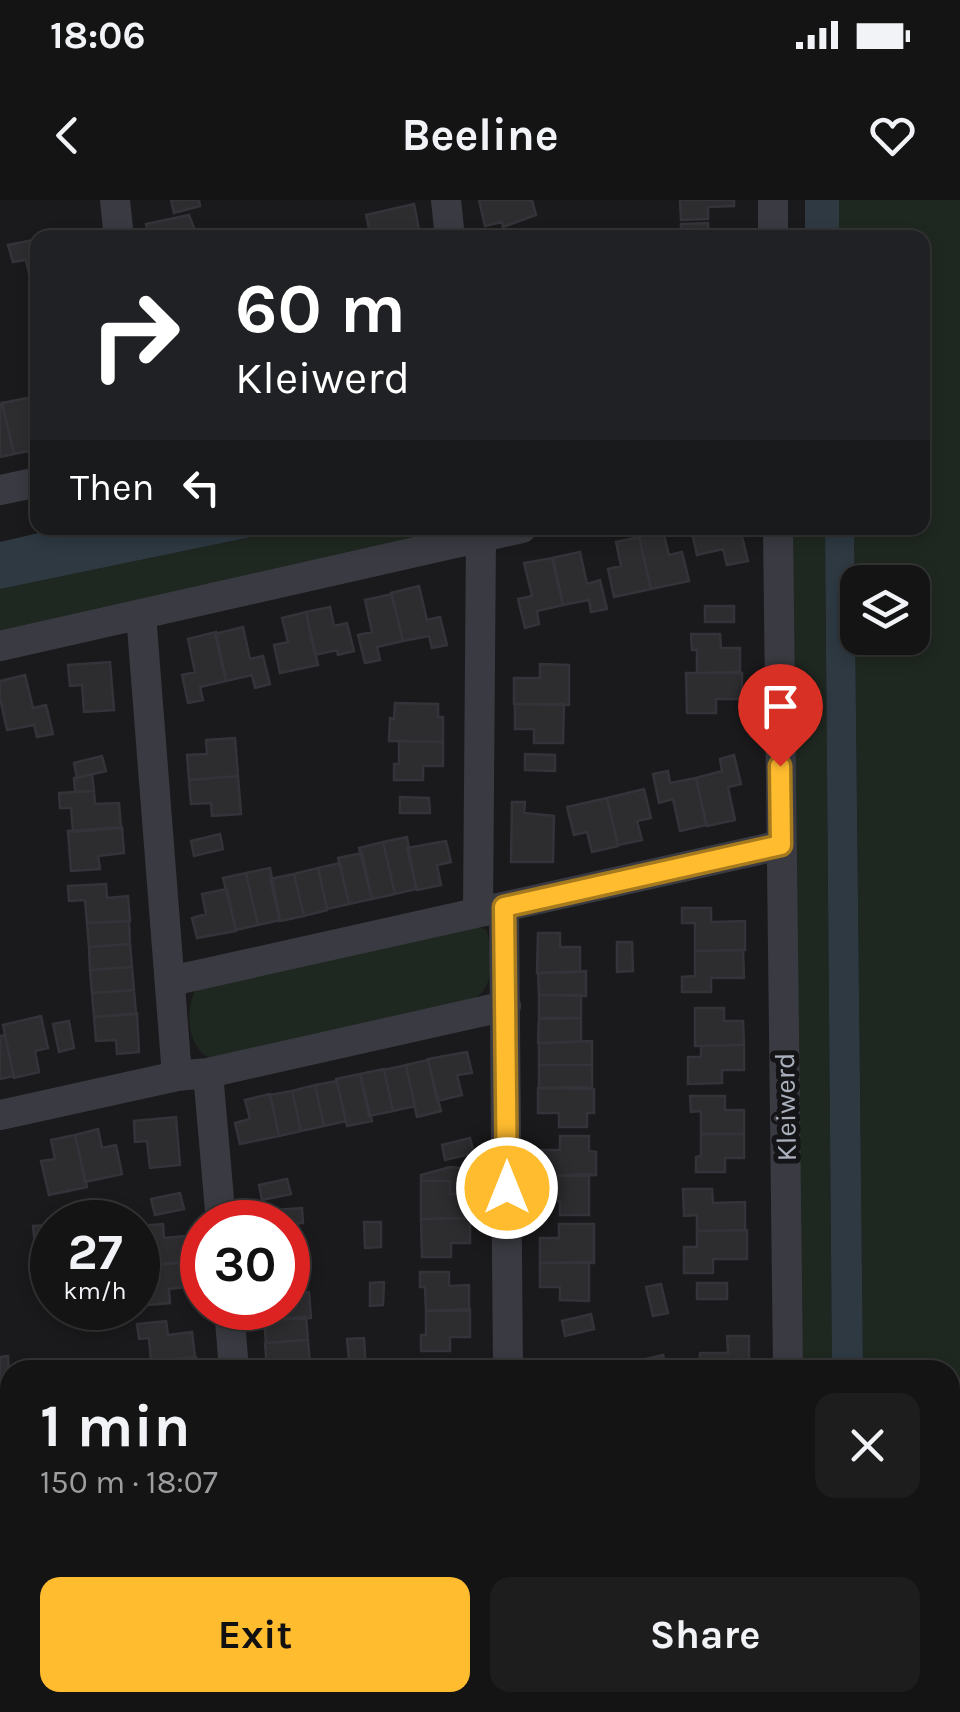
<!DOCTYPE html>
<meta charset="utf-8">
<style>
body{margin:0;font-family:Karla,sans-serif;background:#1d1d1e;color:#f1f3f6;height:100vh;display:flex;flex-direction:column;font-size:38px;white-space:nowrap}
*{box-sizing:border-box;margin:0}
p{font-size:32px;color:#9d9ea0}
.icon{flex:none;width:55px;height:55px;fill:none;stroke:currentColor;stroke-width:2;stroke-linecap:round;stroke-linejoin:round}
.map{position:relative;flex:1;overflow:hidden}
.details{position:absolute;left:0px;top:1160px;width:960px;height:352px;display:flex;flex-direction:column;background:#141415;border-radius:30px 30px 0 0;box-shadow:0 5px 15px #0003,0 0 0 2px #333334}
.details>*{flex:none}
.banner{position:absolute;left:30px;top:30px;width:900px;height:305px;border-radius:20px;box-shadow:0 5px 15px #0003,0 0 0 2px #333334;background:#202124;color:#fff;overflow:hidden}
.controls{position:absolute;left:840px;top:365px;display:grid;gap:20px}
.controls a{display:grid;place-items:center;width:90px;height:90px;border-radius:20px;background:#141415;box-shadow:0 5px 15px #0003,0 0 0 2px #333334;font-size:50px}
.speed{position:absolute;left:30px;top:1000px;display:flex;gap:20px;font-size:50px;font-weight:700;text-align:center}
.speed>*{display:grid;place-content:center;width:130px;height:130px;border-radius:50%;background:#141415;box-shadow:0 5px 15px #0003,0 0 0 2px #333334;line-height:1}
.speed small{font-size:25px;font-weight:400}
.speed .limit{border:15px solid #d22;background:#fff;color:#111}
.pin{position:absolute;display:grid;place-items:center;width:85px;height:85px;color:#fff;margin:-102px -42px;border-radius:50% 50% 50% 0;rotate:-45deg;box-shadow:0 0 10px #0007}
.pin .icon{rotate:45deg}
.me{position:absolute;width:110px;margin:-55px;rotate:0deg;stroke-linejoin:round;filter:drop-shadow(0 0 8px #0008)}
.turn{display:flex;align-items:center;gap:35px;height:210px;padding:0 40px;font-size:45px}
.turn .icon{width:130px;height:130px;stroke-width:2.5}
.turn b{display:block;font-size:70px;line-height:85px}
.then{display:flex;align-items:center;height:95px;padding:0 40px;background:#0003;gap:20px;font-size:38px}
.round{display:grid;place-items:center;flex:none;width:105px;height:105px;border-radius:20px;background:#1d1d1e}
.headline{display:flex;align-items:center;justify-content:space-between;height:170px;padding:0 40px}
h1{font-size:60px;font-weight:700;line-height:75px}
.action{display:flex;gap:20px;margin-top:auto;padding:20px 40px}
.action a{flex:1;height:115px;border-radius:20px;background:#ffbc2f;color:#111;font-size:40px;font-weight:700;line-height:115px;text-align:center}
.action a+a{background:#1d1d1e;color:#f1f3f6}
.status{display:flex;justify-content:space-between;align-items:center;height:70px;padding:0 50px;background:#141415;direction:ltr}
.status svg{height:28px;fill:currentColor}
header{display:flex;justify-content:space-between;align-items:center;height:130px;padding:0 40px;background:#141415;font-size:45px;font-weight:700}
.map>svg:first-child{display:block}
.green{fill:#1f2820;fill-rule:evenodd}
.water{fill:#2e3942}
.building{fill:#2d2d30;stroke:#343339;stroke-width:2.5}
.lines{fill:none;stroke-linecap:round;stroke-linejoin:round}
.minor{stroke:#3a3b42;stroke-width:30}
.route-casing{stroke:#a67a1f;stroke-width:25}
.route{stroke:#ffbc2f;stroke-width:18}
.labels{text-anchor:middle;stroke-width:10;stroke-linejoin:round;paint-order:stroke}
.street-label{font-size:28px;fill:#abb0bd;stroke:#151517}
</style>
<div class="status"><b>18:06</b><svg viewBox="0 0 49 12"><path d="M0 12V9h3v3zM5 12V6h3v6zM10 12V3h3v9zM15 12V0h3v12zM26 1h20v11H26zM47 4h2v5h-2z"/></svg></div>
<header><svg class="icon" aria-label="back" viewBox="0 0 24 24"><path d="M15 5l-7 7 7 7"/></svg>Beeline<svg class="icon" aria-label="heart" viewBox="0 0 24 24"><path d="M12 20l-8-8c-3-5 5-10 8-4 3-6 11-1 8 4z"/></svg></header>
<div class="map">
<svg width="960" height="1512" viewBox="0 0 960 1512">
<rect width="100%" height="100%" fill="#1a1a1c"/>
<path class="green" d="M839,0h121v1512h-960v-63l10,-3v56h940v-332h-87l-9,-842h68v-290l-83,-1zM858,382h54v56h-54z
M295,328h174l-469,105v-44z
M791,328h34l7,842h-32z
M473,725l14,5c5,26 10,57 -16,71l-261,57c-23,-10 -26,-51 -13,-70z"/>
<path class="water" d="M805,0h34v37h-34z
M60,328h235l-295,61v-47z
M825,328h29l9,842h-31z"/>
<path class="building" d="M171,0h28l1,6 -26,7z
M479,0h53l4,15 -33,12 -1,-5 -17,4z
M680,0h54v6l-26,1v12l-27,1z
M414,4l6,31 -49,3 -5,-23z
M189,15l9,23h-49l-3,-14z
M708,23l1,13 26,2h-54v-14z
M38,39v42l-7,2 -5,-23 -13,2 -5,-17z
M38,196v30l-4,1 4,22 -24,5 -12,-51z
M2,203l12,51 -14,3v-53z
M691,328h49l8,33 -21,4 -4,-16 -26,6z
M663,331l6,24 13,-3 7,29 -38,8 -12,-52z
M639,337l12,52 -37,8 -6,-28 13,-3 -5,-24z
M580,352l7,32 13,-4 7,29 -16,3 -2,-12 -26,5 -11,-47z
M553,358l10,47 -26,6 2,13 -14,4 -7,-29 14,-3 -8,-33z
M419,386l8,34 13,-3 7,28 -15,3 -3,-12 -26,5 -12,-48z
M392,394l11,47 -26,6 3,13 -15,3 -7,-28 14,-3 -7,-32z
M705,406h29v16h-29z
M330,407l4,19 13,-3 7,28 -16,4 -1,-5 -22,5 -9,-43z
M306,412l12,53 -38,8 -6,-28 14,-3 -6,-24z
M243,427l7,32 13,-3 7,28 -15,4 -3,-13 -26,6 -11,-47z
M216,432l10,49 -26,6 3,13 -15,3 -6,-28 13,-3 -7,-33z
M691,434h29l1,14h19v24l-43,1v-23h-5z
M110,462l4,48 -30,2 -2,-27 -12,1 -2,-21z
M540,464l29,1v40l-55,-1v-26h26z
M686,473h56v26h-26v14h-29z
M25,475l8,33 13,-3 7,29 -16,3 -3,-12 -27,5 -7,-32v-17z
M395,503l43,1v13h5v25l-54,-1 1,-23 4,1z
M515,504h49l-1,39h-29v-14h-19z
M235,538l3,38 -49,4 -2,-25 20,-1 -1,-14z
M399,541l44,1v24h-20v14h-29v-16h5z
M525,554l30,1v16l-30,-1z
M734,555l7,29 -13,3 7,33 -28,6 -11,-48 26,-7 -2,-12z
M102,556l4,15 -29,7 -3,-15z
M668,571l2,12 26,-5 10,47 -26,6 -7,-32 -14,4 -6,-29z
M92,574l2,17 -19,1 -1,-14z
M238,576l3,38 -29,2 -1,-13 -20,1 -2,-24z
M644,589l7,29 -14,3 5,19 -24,5 -11,-47z
M94,591l1,13 24,-1 2,25 -48,4 -2,-24h-11l-1,-15z
M400,597l29,1 1,15h-30z
M607,598l11,48 -26,6 -5,-20 -13,3 -7,-28z
M512,602h13l-1,11 30,3 -1,46h-42z
M122,627l2,26 -26,3 2,13 -29,2 -3,-40z
M220,634l3,15 -29,7 -3,-15z
M407,637l9,52 -21,5 -12,-52z
M446,641l5,21 -14,3 4,20 -24,5 -10,-42z
M383,642l12,52 -23,5 -13,-51z
M362,653l10,46 -23,5 -11,-46z
M340,663l9,41 -22,5 -9,-41z
M270,668l10,52 -22,5 -12,-52z
M318,668l9,42 -23,6 -10,-42z
M246,673l12,52 -22,5 -13,-52z
M294,674l10,42 -24,5 -10,-42z
M106,684l1,14 21,-2 2,25 -43,2 -2,-23 -16,1 -1,-15z
M227,689l9,42 -39,7 -5,-20 14,-4 -4,-20z
M682,708h29v14l34,-1v29l-50,1v-28h-13z
M129,721l1,23 -41,3 -2,-24z
M538,733h22v14h20v25l-43,1z
M617,742h15l1,29 -16,1z
M130,744l2,23 -42,3 -1,-23z
M743,750l1,28h-33v14h-29v-15l13,-1v-25z
M132,767l2,23 -42,3 -2,-23z
M586,771v25l-47,-1 -1,-22z
M134,790l2,24 -42,3 -2,-24z
M539,795h42v23l-42,1z
M695,808h29v13h19l1,24 -49,1z
M137,813l2,39 -22,2 -1,-14 -20,1 -2,-24z
M41,816l7,32 -13,3 4,21 -25,6 -11,-53z
M539,818h42v24l-43,1z
M69,821l5,27 -15,4 -6,-28z
M5,835l9,41 -14,3v-43z
M592,841v24h-53v-22z
M744,845v25h-22v13l-34,1v-27h13v-11h-6z
M467,852l5,21 -15,2 5,20 -25,6 -9,-42z
M428,860l13,51 -24,6 -11,-52z
M406,865l9,41 -22,5 -9,-41z
M539,865h53v24l-53,-1z
M384,869l9,42 -24,5 -9,-42z
M360,874l12,47 -25,5 -11,-47z
M337,881l9,40 -22,5 -9,-41z
M315,885l9,41 -23,5 -9,-40z
M587,887l7,2v24h-7v14h-28v-14h-21v-25z
M292,891l9,40 -22,5 -9,-41z
M270,894l9,42 -39,8 -5,-21 15,-4 -5,-19z
M690,896h35v14h19v24h-43v-23l-10,1z
M176,917l4,48 -30,3 -3,-27 -12,1 -1,-21z
M98,929l4,19 14,-3 6,29 -37,8 -10,-47z
M701,934h43v24h-19v14h-29v-15l5,-1z
M75,935l12,52 -38,8 -8,-34 14,-2 -4,-19z
M560,936h29v15l7,1v23l-57,2v-27h21z
M470,938l4,15 -29,7 -3,-15z
M450,967l20,2v25h-20v-13h-29v-6z
M589,974v41h-29v-14l-19,1v-26z
M287,979l4,15 -29,6 -3,-15z
M421,981h29v13h20v24l-49,1z
M683,989h29l1,14 32,-1v28l-48,1v-16l-13,1z
M180,993l4,16 -29,6 -4,-16z
M302,1008l1,15h-5l2,25 -12,1v-27h-13l-1,-12z
M470,1018v25h-19v14h-29l-1,-38z
M364,1022h17v25l-16,1z
M163,1024l1,14 21,-2 2,26 -49,5v-41z
M559,1024h35v39h-54v-25h19z
M48,1025l2,18 -15,2 -2,-19z
M747,1030v29h-34v14h-29v-26h13v-16z
M300,1046h5l2,25 -19,1v-23z
M186,1062l3,25 -20,2 1,14 -32,3v-41z
M589,1062v39l-29,-1v-13h-20v-24z
M302,1071l2,23 -16,1v-23z
M420,1072h29v14l20,-1v26h-43l-1,-24h-5z
M384,1082l-1,23 -13,1v-23z
M697,1083h30v16h-30z
M661,1084l7,29 -15,3 -7,-29z
M309,1092l2,26 -47,2 -1,-12h25v-13z
M470,1109v28h-20v14h-29v-16h5v-24z
M591,1114l3,15 -29,7 -3,-15z
M306,1117l2,23 -42,3 -2,-23z
M166,1121l2,14 24,-3 3,25 -44,4 -2,-23 -10,1 -2,-15z
M727,1136h22v34h-49v-17h28z
M364,1138l2,32h-16l-3,-31z
M308,1140l2,24h5l1,6h-28v-4l-21,2 -2,-25z
M663,1155l4,15h-32l-2,-8z
M8,1156l2,41h-3l-7,-1v-39z
M196,1157l1,13h-45l-1,-9z
M7,1195l3,40 -10,1v-40z"/>
<g class="lines">
<path class="minor" d="M115,0l4,38
M446,0l4,38
M773,0v38
M0,290l38,-8
M778,328l10,842
M141,414l36,462
M0,446l522,-118
M504,707l4,463
M478,711l3,-374
M171,781l610,-136
M208,873l13,149
M0,915l177,-39 31,-3 298,-67
M229,1108l5,62
M0,1386l10,-2"/>
</g>
<g class="lines">
<defs>
<path id="route" d="M507,988l-3,-281 277,-62 -1,-79"/>
</defs>
<use href="#route" class="route-casing"/>
<use href="#route" class="route"/>
</g>
<g class="labels">
<g class="street-label">
<text transform="translate(785 907) rotate(-91)" y="10">Kleiwerd</text>
</g>
</g>
</svg>
<div class="controls">
<a><svg class="icon" aria-label="layers" viewBox="0 0 24 24"><path d="M12 4l9 5-9 5-9-5zM3 14l9 5 9-5"/></svg></a>
</div>
<div class="speed"><div>27<small>km/h</small></div><div class="limit">30</div></div>
<div class="pin" style="left:780px;top:566px;background:#d93025"><svg class="icon" aria-label="arrive" viewBox="0 0 24 24"><path d="M6 21V4h12l-3 4 3 4H6"/></svg></div>
<svg class="me" style="left:507px;top:988px" viewBox="-20 -20 40 40"><circle r="17" fill="#ffbc2f" stroke="#fff" stroke-width="3"/><path d="M0-11L8 9 0 5-8 9z" fill="#fff"/></svg>
<div class="banner">
<div class="turn"><svg class="icon" aria-label="right" viewBox="0 0 24 24"><path d="M7 20v-9h11M14 6l5 5-5 5"/></svg><div><b>60 m</b>Kleiwerd</div></div>
<div class="then">Then<svg class="icon" aria-label="left" viewBox="0 0 24 24"><path d="M17 20v-9H6M10 6l-5 5 5 5"/></svg></div>
</div>
<section class="details">
<div class="headline"><div><h1>1 min</h1><p>150 m · 18:07</p></div><a class="round"><svg class="icon" aria-label="close" viewBox="0 0 24 24"><path d="M6 6l12 12M18 6L6 18"/></svg></a></div>
<div class="action"><a>Exit</a><a>Share</a></div>
</section>
</div>
